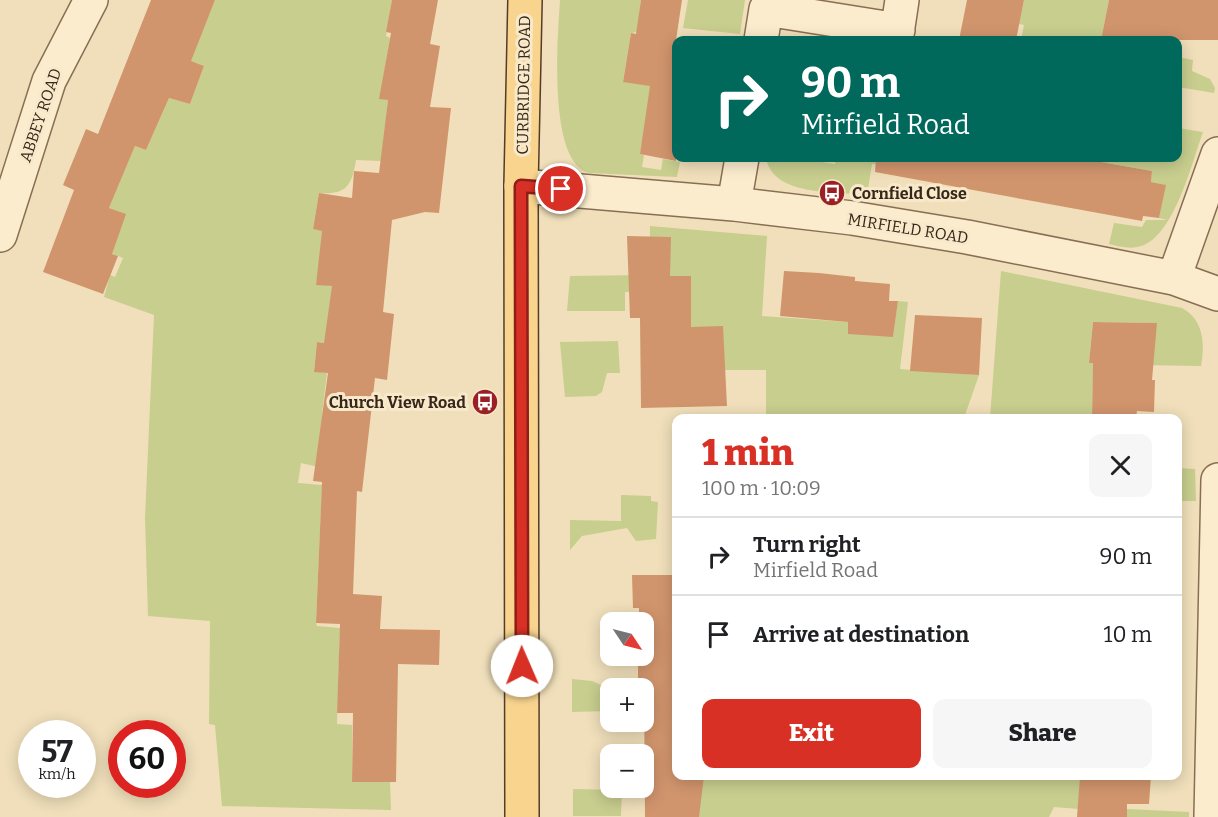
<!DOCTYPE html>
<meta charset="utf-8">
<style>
body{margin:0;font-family:Bitter,serif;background:#f6f6f6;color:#202124;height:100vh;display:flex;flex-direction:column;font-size:22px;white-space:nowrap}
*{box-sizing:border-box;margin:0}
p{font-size:20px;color:#757577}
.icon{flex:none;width:33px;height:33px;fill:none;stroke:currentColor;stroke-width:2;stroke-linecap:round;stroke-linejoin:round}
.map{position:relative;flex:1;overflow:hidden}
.drawer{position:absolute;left:672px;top:414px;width:510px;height:366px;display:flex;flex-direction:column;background:#fff;border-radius:12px;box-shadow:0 3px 15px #0003}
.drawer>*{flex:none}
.banner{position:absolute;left:672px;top:36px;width:510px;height:126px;border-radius:12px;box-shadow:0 3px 15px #0003;background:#00695c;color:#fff;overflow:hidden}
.needle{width:39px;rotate:125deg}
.buttons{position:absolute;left:600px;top:612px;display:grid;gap:12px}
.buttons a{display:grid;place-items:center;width:54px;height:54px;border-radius:12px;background:#fff;box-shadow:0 3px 15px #0003;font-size:30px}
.speed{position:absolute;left:18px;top:720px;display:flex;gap:12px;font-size:30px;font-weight:700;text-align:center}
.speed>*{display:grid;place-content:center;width:78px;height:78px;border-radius:50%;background:#fff;box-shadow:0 3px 15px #0003;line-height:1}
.speed small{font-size:15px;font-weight:400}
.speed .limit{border:9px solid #d22;background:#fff;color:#111}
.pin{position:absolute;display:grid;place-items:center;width:51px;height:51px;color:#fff;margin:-26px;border:3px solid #fff;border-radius:50%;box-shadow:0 2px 6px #0007}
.me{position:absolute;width:66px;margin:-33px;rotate:359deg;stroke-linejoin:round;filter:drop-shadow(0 0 4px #0008)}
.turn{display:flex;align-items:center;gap:21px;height:126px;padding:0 30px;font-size:27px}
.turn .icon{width:78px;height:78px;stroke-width:2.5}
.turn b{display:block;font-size:42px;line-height:51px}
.round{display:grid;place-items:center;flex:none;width:63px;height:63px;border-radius:12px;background:#f6f6f6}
.head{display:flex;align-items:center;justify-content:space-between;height:102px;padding:0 30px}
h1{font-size:36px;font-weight:800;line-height:45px;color:#d93025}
.primary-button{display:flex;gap:12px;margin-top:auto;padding:12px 30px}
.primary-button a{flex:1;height:69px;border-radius:12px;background:#d93025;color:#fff;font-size:24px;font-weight:800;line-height:69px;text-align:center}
.primary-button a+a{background:#f6f6f6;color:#202124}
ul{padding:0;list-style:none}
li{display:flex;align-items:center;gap:18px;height:78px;padding:0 30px;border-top:2px solid #e0e0e0}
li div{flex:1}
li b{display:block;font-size:22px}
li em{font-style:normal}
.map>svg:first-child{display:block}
.green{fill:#c8ce8e}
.building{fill:#d1956d}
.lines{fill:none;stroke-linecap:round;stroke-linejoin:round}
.minor-casing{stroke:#886e54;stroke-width:36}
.major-casing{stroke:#553c29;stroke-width:36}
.minor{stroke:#fbeccd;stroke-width:33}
.major{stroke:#f8d48e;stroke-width:33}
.route-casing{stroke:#8d1f18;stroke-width:15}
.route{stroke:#d93025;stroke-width:10}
.labels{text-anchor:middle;stroke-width:6;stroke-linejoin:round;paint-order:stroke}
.street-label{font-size:16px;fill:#36271a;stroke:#f7e9ca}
.poi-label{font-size:16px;font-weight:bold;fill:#36271a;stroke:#f7e9ca;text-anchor:start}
</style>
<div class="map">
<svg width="1218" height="817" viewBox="0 0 1218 817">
<rect width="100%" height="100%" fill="#f0dfba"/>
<path class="green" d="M215,0h177l-6,36 4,2 -10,60 8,2 -7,61 -25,-1c-4,26 -10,35 -37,33l-6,36 13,2 -10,53 16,2 1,58 -16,-2 -3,29 13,2 -5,41 1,54 -22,-5 -3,20 24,2 -6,138 1,3 23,2 -3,96 15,1v57h38l1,28 -169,-4 -7,-81 -6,-1 1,-103 -62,-5 -3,-98 9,-203 -50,-18 6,-22 5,2 8,-19 -20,-8 22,-36 -16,-6 26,-62 11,4 23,-52 21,6 14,-38 -14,-5z
M560,0h81l-2,16 40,6 -3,5 -45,6 -8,48 53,9v8l-20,-3 -16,59 4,1 -2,12 19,3 2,-11 17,3 -3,15 -88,-4c-42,-11 -31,-139 -29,-173z
M688,0h57l-5,34 -57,-6z
M1024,0h85l-8,40h-80l3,-15 -5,-1z
M1178,57l15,3 -1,11 18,8 5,9 -1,5 -36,-6z
M1178,128l25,4c-11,30 -30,110 -66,115 -9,2 -19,-1 -28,-3l5,-21 28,4 4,-7h21l-8,-2 6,-33 -14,-3 1,-11 -45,-8 -3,11 -22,27 7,-43h89z
M766,158h29l40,6 1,-6h51l-2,7 -13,-1 -5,31c-31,-4 -94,2 -101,-37z
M650,226l117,10 -5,80 86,6 45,14 5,-35 10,1 -8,67 79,6 -15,43h-279l1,-2 80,-1v-45h-44l-80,-52 49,-18v-24h-21v-39h-20z
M1001,271l181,37c22,12 23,36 19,58l-63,-1 19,-42 -64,-1 -4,41h19l-15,6 -1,49h-102z
M643,275v17h-18v19h-58l3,-35z
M618,341l2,32h-13l-5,19 -6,4 -31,1 -5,-55z
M1178,468l17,1 1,32h-18z
M621,495l30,1v5l7,1 -2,37 -20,2 -9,-13 -45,8 -12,14v-30l51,1z
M572,679l20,2 18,8v22l-38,1z
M658,763l18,1v12h404l-1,33 -25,-2 -5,10h-363l-40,-34 -1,-12h13z
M573,789l49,1 -1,26h-48z
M1127,809l62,3v5h-62z"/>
<path class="building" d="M151,0h64l-24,61 13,5 -14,38 -21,-6 -23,52 -11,-4 -26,62 17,6 -14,40 6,2 -15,38 -60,-22 31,-82 -11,-5 23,-56 12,5z
M392,0h46l-8,44 10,2 -10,61 21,1 -12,105 -14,-1 -33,8 -9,92 11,2 -7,66 -12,-2 -13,114 -5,-1 -4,103 29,2 -2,33 60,1 -1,35 -41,-1 -2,118h-44l1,-69h-16l3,-89 -24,-1 6,-141 -9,-1 15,-108 -14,-1 3,-30 7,1 8,-57 -16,-1 6,-54 -9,-2 6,-36 33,5 2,-27 25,2 9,-73 -9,-1 12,-66 -5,-1z
M641,0h41l-6,40v121l-36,-7 10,-68 -27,-4 8,-49 5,1z
M967,0h57l-8,40h-57z
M1109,0h109v40h-117z
M876,158h202l74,13 -1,11 15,3 -7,33 -16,-2 -1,5 -267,-49z
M627,236l44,1 -1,39h21v51l32,-1 4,80 -86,2 -1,-90h-10z
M784,271l35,2 36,4v4l35,3 -1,17h9l-5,36 -45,-3v-12l-68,-6z
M915,315l67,3 -3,57 -69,-4z
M1093,322l64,1 -5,57h3l-1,32 -17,-1 -1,7h-44l1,-55h-4z
M632,575h44v201h28l-5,41h-54l-1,-129h-6v-32h6v-34h-5v-14h-6z
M1080,776h71l-2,28h-22v13h-50z"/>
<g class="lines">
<defs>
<path id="minor" d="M761,40l5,-31 132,21
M896,40l6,-40
M521,186l213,18 118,14 115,19 207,41 44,16
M734,204l8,-46
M0,235l49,-154 42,-81
M1174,278l44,-124
M1211,817l7,-337"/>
<path id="major" d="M522,817l-1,-631 4,-186"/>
</defs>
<use href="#minor" class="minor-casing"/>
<use href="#major" class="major-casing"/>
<use href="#minor" class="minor"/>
<use href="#major" class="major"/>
</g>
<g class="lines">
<defs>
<path id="route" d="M522,666l-1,-480 40,3"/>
</defs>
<use href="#route" class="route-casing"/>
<use href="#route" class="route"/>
</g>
<defs>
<symbol id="bus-disc" viewBox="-11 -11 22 22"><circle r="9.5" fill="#9a2024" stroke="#f7e9ca"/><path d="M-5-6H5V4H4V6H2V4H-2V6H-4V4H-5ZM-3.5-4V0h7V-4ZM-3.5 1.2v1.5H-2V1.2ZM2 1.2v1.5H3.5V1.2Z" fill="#fff"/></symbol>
</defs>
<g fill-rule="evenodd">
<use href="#bus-disc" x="817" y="178" width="30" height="30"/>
<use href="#bus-disc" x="470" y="387" width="30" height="30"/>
</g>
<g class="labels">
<g class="street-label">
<text transform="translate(523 85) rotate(-89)" y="6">CURBRIDGE ROAD</text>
<text transform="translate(40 115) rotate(-71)" y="6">ABBEY ROAD</text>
<text transform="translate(908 228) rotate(9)" y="6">MIRFIELD ROAD</text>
</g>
<g class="poi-label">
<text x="852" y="199">Cornfield Close</text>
<text x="466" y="408" text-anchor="end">Church View Road</text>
</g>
</g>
</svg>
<div class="buttons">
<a><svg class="needle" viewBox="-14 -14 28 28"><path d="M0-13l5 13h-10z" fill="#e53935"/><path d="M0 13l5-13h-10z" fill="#757577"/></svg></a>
<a>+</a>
<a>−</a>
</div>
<div class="speed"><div>57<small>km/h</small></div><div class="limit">60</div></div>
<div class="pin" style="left:561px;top:189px;background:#d93025"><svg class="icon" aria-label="arrive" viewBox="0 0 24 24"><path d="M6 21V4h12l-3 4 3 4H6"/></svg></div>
<svg class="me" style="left:522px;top:666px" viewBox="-20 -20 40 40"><circle r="19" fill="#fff"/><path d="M0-13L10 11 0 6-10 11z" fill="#d93025"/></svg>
<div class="banner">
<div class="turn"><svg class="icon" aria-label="right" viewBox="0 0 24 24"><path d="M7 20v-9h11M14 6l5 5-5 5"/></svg><div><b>90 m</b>Mirfield Road</div></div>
</div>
<section class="drawer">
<div class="head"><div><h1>1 min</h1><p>100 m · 10:09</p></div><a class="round"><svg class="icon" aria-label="close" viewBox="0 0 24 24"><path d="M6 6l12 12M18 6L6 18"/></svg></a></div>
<ul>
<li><svg class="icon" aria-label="right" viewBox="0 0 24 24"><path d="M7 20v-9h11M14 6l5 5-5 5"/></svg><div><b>Turn right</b><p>Mirfield Road</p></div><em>90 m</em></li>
<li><svg class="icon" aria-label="arrive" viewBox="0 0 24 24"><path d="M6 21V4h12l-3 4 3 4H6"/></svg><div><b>Arrive at destination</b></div><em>10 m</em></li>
</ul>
<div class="primary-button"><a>Exit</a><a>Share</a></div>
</section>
</div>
